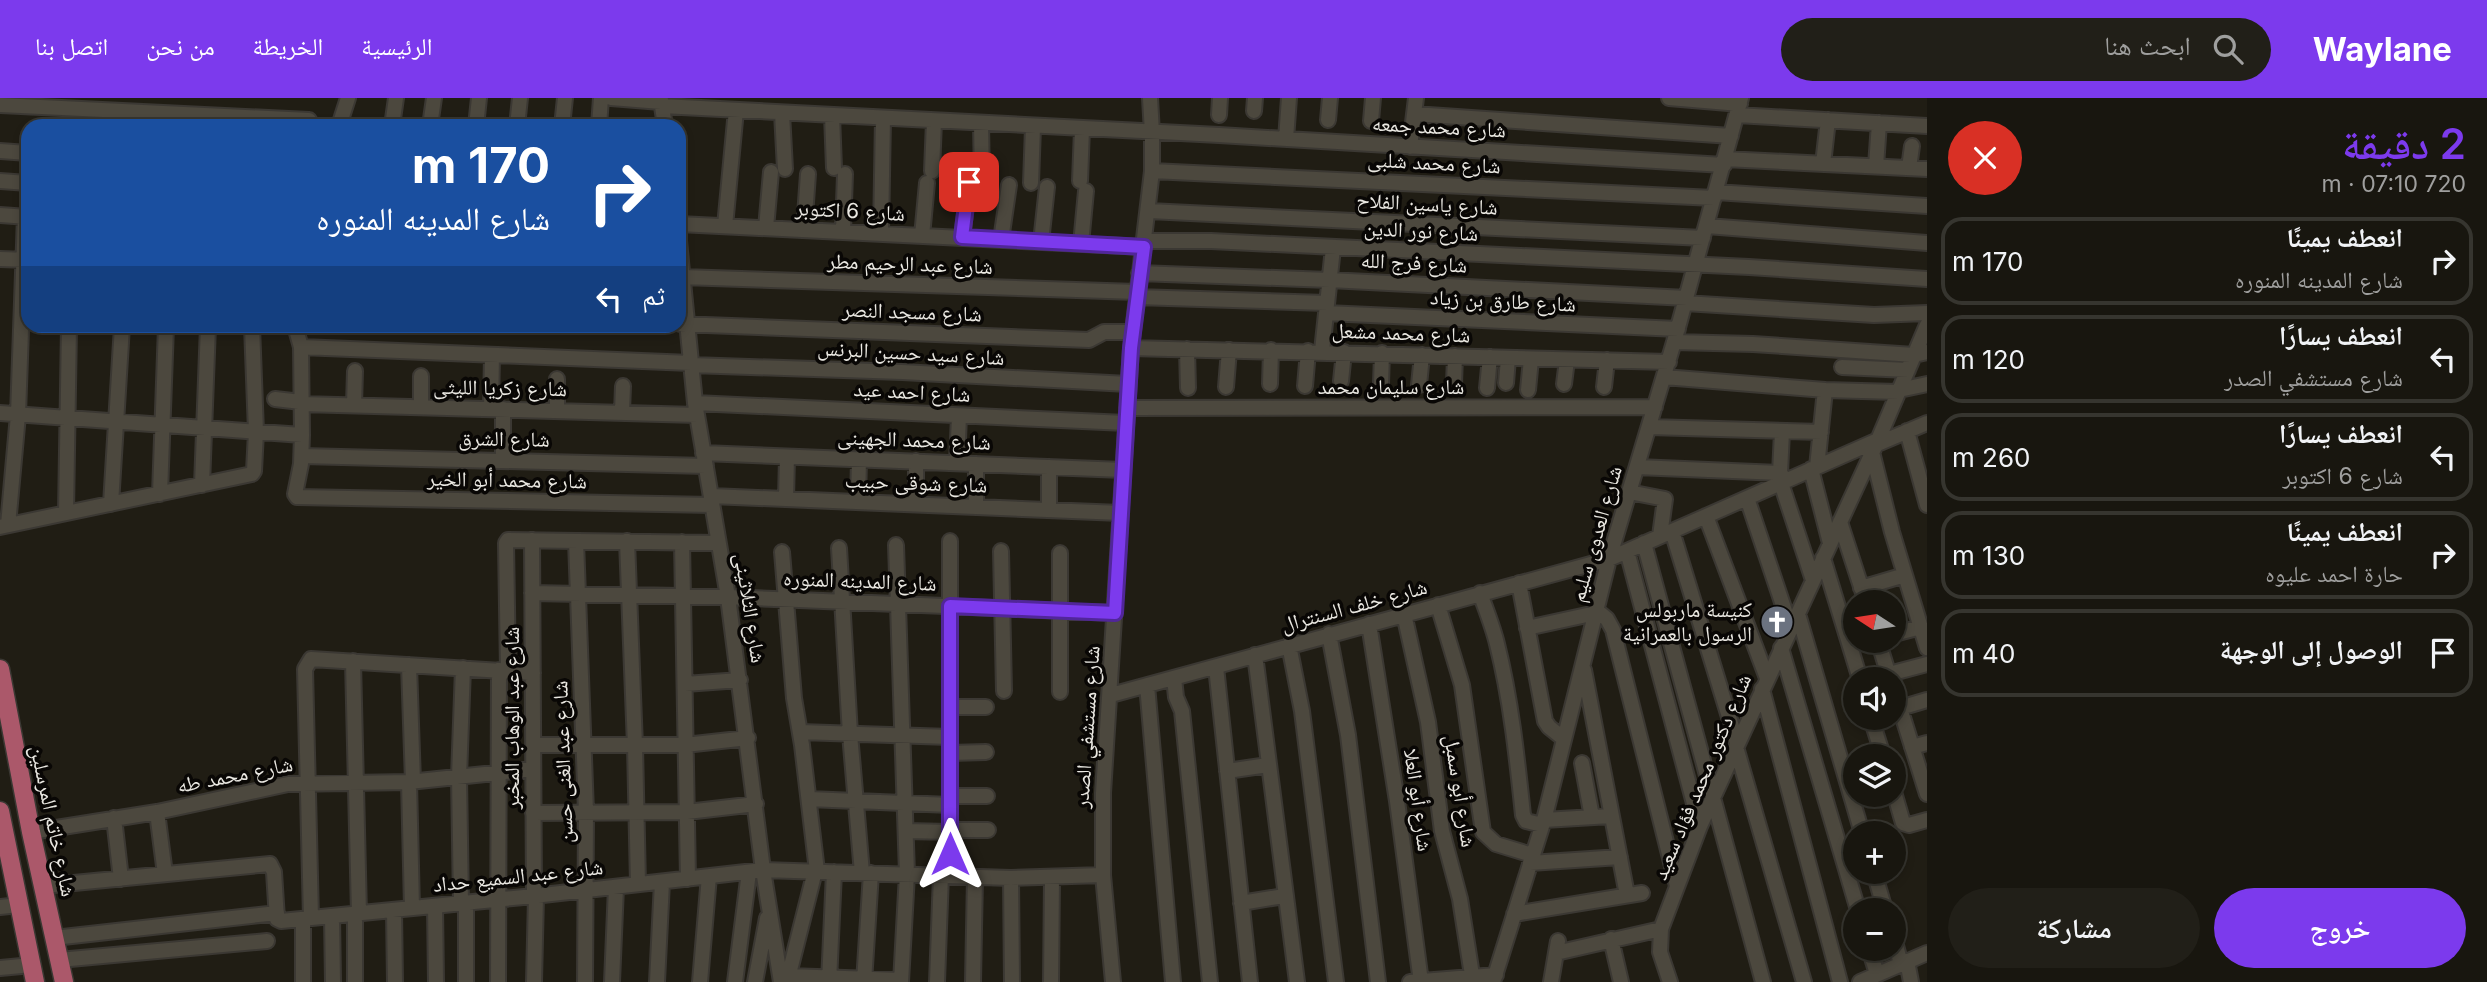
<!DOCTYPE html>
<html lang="ar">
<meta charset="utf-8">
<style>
body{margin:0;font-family:Inter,"Noto Naskh Arabic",sans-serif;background:#211f18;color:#f1f3f6;direction:rtl;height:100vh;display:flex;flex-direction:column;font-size:26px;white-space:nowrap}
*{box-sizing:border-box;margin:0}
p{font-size:23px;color:#9f9f9e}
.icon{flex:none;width:38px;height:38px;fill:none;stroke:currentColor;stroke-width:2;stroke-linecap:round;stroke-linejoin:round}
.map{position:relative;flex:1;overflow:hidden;direction:ltr}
.sheet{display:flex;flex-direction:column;background:#18160f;width:560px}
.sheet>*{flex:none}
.top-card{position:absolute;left:21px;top:21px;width:665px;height:214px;border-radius:21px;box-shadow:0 4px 10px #0003,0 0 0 2px #36352f;direction:rtl;background:#1a4fa0;color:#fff;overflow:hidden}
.needle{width:46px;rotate:282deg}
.controls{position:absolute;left:1843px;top:492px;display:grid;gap:14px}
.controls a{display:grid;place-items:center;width:63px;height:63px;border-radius:50%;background:#18160f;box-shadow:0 4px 10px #0003,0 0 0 2px #36352f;font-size:35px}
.pin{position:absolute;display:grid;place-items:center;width:60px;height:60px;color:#fff;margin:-30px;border-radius:14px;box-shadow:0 4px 10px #0006}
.me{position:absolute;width:77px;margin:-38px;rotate:0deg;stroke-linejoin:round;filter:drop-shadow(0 0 5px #0008)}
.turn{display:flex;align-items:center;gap:24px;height:147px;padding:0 21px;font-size:32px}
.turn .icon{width:91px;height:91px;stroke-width:2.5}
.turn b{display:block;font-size:49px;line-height:60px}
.then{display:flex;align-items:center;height:66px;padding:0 21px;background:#0003;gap:14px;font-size:26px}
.round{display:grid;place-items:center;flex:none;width:74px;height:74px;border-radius:37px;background:#211f18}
.headline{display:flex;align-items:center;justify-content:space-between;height:119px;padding:0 21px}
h1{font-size:42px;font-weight:600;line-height:52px;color:#7c3aed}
.cta{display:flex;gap:14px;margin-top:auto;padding:14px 21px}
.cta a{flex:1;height:80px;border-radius:42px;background:#7c3aed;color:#fff;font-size:28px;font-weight:600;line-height:80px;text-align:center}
.cta a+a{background:#211f18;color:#f1f3f6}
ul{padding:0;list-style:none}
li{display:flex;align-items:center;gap:21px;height:88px;margin:0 14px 10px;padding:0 7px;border:4px solid #36352f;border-radius:21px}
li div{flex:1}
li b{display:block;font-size:26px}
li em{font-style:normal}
header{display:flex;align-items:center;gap:42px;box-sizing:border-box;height:98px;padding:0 35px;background:#7c3aed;color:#fff}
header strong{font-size:33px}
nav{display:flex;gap:38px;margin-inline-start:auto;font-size:24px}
.search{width:490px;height:63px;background:#211f18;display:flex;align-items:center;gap:18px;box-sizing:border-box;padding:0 24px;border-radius:38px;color:#9f9f9e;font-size:26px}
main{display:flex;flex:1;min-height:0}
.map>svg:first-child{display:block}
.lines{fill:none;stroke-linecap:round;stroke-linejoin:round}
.minor-casing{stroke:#3b3833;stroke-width:18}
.major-casing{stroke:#3b3833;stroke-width:21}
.minor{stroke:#4c483e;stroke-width:14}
.major{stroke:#ab586a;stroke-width:18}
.route-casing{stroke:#51269a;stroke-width:18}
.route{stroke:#7c3aed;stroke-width:12}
.labels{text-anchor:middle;stroke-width:7;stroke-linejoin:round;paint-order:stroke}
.street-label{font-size:21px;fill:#eae8e2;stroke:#090705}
.poi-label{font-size:21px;fill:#eae8e2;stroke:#090705;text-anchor:end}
</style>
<header>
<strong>Waylane</strong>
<div class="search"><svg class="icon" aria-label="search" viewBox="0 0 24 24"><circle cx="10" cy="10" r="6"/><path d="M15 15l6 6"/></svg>ابحث هنا</div>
<nav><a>الرئيسية</a><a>الخريطة</a><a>من نحن</a><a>اتصل بنا</a></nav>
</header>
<main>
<section class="sheet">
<div class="headline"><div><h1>2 دقيقة</h1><p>720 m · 07:10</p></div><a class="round" style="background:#d93025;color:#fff"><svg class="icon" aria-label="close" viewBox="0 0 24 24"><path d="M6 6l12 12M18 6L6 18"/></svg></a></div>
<ul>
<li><svg class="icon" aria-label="right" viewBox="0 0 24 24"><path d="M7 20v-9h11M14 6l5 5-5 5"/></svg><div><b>انعطف يمينًا</b><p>شارع المدينه المنوره</p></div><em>170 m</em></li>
<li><svg class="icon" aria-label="left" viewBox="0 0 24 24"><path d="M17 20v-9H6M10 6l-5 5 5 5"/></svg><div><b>انعطف يسارًا</b><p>شارع مستشفي الصدر</p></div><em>120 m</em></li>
<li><svg class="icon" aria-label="left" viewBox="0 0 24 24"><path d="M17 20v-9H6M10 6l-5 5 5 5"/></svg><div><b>انعطف يسارًا</b><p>شارع 6 اكتوبر</p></div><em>260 m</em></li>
<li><svg class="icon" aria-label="right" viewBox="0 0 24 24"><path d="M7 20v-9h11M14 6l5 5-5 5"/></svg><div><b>انعطف يمينًا</b><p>حارة احمد عليوه</p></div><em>130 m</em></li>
<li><svg class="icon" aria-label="arrive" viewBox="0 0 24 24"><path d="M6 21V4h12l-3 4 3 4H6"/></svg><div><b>الوصول إلى الوجهة</b></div><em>40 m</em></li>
</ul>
<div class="cta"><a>خروج</a><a>مشاركة</a></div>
</section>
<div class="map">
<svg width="1927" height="884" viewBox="0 0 1927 884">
<rect width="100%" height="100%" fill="#201d14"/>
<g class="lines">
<defs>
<path id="minor" d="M611,0l50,4
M1669,0l71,6
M661,2l4,26
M0,7l309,15
M662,8l557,29 505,30
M1254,13l1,-13
M782,15l3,56
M1414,16l317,22
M832,17l2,53
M1219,17l1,-17
M1737,17l190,11
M1328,22l2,-22
M1371,23l2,-23
M981,26l1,54
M339,28l9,-28
M392,28l4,-28
M430,28l4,-28
M476,28l3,-28
M517,28l3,-28
M562,28l3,-28
M599,28l2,-28
M1286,41l3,-41
M1410,49l6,-49
M0,53l28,2
M1725,61l202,10
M1823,66l5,-44
M1876,68l3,-43
M1909,70l3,-22
M932,73l2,-50
M1152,73l562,27
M0,83l28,2
M1080,83l2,-52
M1031,85l2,-56
M1716,94l211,14
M1149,113l554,27
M0,117l28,2
M679,126l465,23
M725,128l11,-116
M1707,128l220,17
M766,130l5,-56
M804,132l4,-56
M843,134l2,-58
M881,135l2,-115
M922,138l5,-53
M962,139l7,-55
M1001,142l8,-55
M679,143l16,162 33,194 35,273 18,112
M1145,143h66l538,26 178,12
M1041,144l6,-55
M1081,146l5,-53
M0,161l28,1
M1139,175l190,7 358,18
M682,179l455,15
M1136,199l191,6
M1685,205l189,12 53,-2
M1326,215l352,16
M680,226l409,16 15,-8h28
M295,228l6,21 1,88 -1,29 -6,30 2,3 415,8
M1674,244l79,2 161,11 13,-3
M301,249l390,16
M1131,250l538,14
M1187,251l1,39
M1322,253l11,-103
M691,267l211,7 226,12
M1842,269l66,3
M1664,279l161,13 73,2
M1341,283l3,-29
M1506,285l2,-25
M1270,286l1,-34
M1381,286l1,-31
M1454,286l1,-28
M1564,286l3,-24
M1419,287l3,-30
M1305,288l3,-35
M1226,289l3,-37
M1604,289l3,-27
M1487,290l3,-31
M1528,292l3,-31
M1899,292l28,-6
M275,301l26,3
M695,305l431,20
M301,306l396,11
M354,307l1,-34
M421,309v-31
M1127,310l528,-1
M491,311l1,-54
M557,312v-31
M622,314l1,-26
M0,315l302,22
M1649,329l172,5
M1907,333l20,74
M1782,334l-2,41 6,8
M1875,347l52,-22
M1872,354l20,80 35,116
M703,355l420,17
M302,358l404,10
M503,361v-50
M916,363v43
M957,365l2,-47
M976,366v43
M1637,369l143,6
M1817,369l8,-77
M1811,371l19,74
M1781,385l32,97
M202,387l6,-159
M1629,394l36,7 -5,37
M160,396l6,-168
M711,398l410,17
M1747,400l44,131
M786,401l1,-42
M858,404l1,-43
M111,406l11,-178
M1049,412v-43
M66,415l3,-187
M1706,418l61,162
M1840,424l26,80
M8,427l10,-110 7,-199
M0,429l252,-53 2,-3 2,-39 -4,-106
M1672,433l65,212
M532,442l2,356
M576,443l10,271 -1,170
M627,443l8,205 3,138
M950,443v335
M682,444l6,337
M1644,445l119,439
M896,447l11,329 -6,108
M839,450l11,186 12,139
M1001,453l3,140
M1627,453l73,275
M782,454l12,146 8,47 15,126
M1823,460l37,121
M1519,485l26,138 4,6 15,12
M1861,490l44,-13
M532,495l196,4 387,16
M1480,495c6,17 13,34 17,51 14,56 20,114 26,171l3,6 16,4
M1438,507l24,80 21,147 13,12 36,11
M1596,512l11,9 6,11 64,256
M1404,516l24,108 14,109 18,68 12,76
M1798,516l64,219
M1369,526l28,177 24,181
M1527,530l69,-15
M1329,536l19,101 30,247
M1894,536l27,-7
M1878,542l12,39
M1289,547l13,66 34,271
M1781,550l77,262
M1255,557l42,327
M353,563l6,253
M409,567l4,117
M1216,569l34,315
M1584,572l43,225
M508,573l-2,-128 2,-3 210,3
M1889,576l38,-10
M1174,580l2,19 6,14 28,271
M685,586l55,-4
M1147,587l26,297
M1762,591l78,293
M1894,591l33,105
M1060,594v-139
M1111,597l498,-136 269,-119
M950,609h36
M1900,610l27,-8
M1871,620l12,38
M800,634l150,5
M533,647h152l63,-7
M1736,649l68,235
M1912,649l15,-4
M950,655l36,-1
M1582,665l10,54
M1227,673l41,-6
M409,684l3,126
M1894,694l9,31 6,2 18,-5
M950,698h37
M809,701l141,6
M157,714l8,62
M533,715l154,-1 69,-8
M114,720l7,61
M1544,722l67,-4
M950,732h38
M906,733l44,1
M31,734l126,-20 131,-28 121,-2 124,-13
M1530,765l90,-6
M1874,774l11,38
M1011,780l1,104
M43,788l227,-22 4,8 3,47 4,2 253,-25 229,-26 248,8 92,-3
M1241,805l43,-7
M461,806l-2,-127 4,-109
M435,808l1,76
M0,809l19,-2
M394,812l1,72
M355,816v68
M1514,816l128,-21
M332,818l1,66
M311,820l-6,-249 6,-10 222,14
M303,821v63
M54,840l223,-25
M1894,840l7,26
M1611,841l10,43
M1869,850l8,26
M1556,855l105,-24
M59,862l208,-19
M1907,863l4,21
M0,870l32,-3
M789,878l112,4
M466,884v-79
M498,884l1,-312
M534,884l2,-86
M612,884l4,-95
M657,884l5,-100
M700,884l9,-106
M735,884l14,-110
M755,884l12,-64
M787,884l28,-111
M829,884l5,-110
M864,884l7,-109
M937,884l4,-107
M973,884l2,-105
M1051,884l1,-104
M1113,884l-10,-107v-82l28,-445 21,-177v-38l-2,-35
M1410,884l86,-7
M1493,884l51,-162 65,-261 65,-217 67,-244
M1551,884l7,-41
M1670,884l-10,-30 1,-23 39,-103 178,-386 49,-115
M1860,884l67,-29"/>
<path id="major" d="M0,571l31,163 33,150
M0,713l35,171"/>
</defs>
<use href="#minor" class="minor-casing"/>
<use href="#major" class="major-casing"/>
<use href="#minor" class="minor"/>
<use href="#major" class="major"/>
</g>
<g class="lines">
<defs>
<path id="route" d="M950,756v-248l165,7 16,-265 13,-101 -182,-10 7,-55"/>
</defs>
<use href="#route" class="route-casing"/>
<use href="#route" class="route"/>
</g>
<defs>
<symbol id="church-disc" viewBox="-11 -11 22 22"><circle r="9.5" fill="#6b7280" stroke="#090705"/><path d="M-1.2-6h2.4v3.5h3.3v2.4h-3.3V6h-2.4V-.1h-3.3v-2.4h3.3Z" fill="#fff"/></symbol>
</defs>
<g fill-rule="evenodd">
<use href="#church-disc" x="1758" y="505" width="38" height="38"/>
</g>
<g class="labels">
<g class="street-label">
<text transform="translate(1439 29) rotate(3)" y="7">شارع محمد جمعه</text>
<text transform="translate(1434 65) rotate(3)" y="7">شارع محمد شلبى</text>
<text transform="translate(1427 106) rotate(3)" y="7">شارع ياسين الفلاح</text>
<text transform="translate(850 113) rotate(3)" y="7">شارع 6 اكتوبر</text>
<text transform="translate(1421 133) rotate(3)" y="7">شارع نور الدين</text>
<text transform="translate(1414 165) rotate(3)" y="7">شارع فرج الله</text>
<text transform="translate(910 166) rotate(2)" y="7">شارع عبد الرحيم مطر</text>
<text transform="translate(1503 203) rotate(3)" y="7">شارع طارق بن زياد</text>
<text transform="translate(912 214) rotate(2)" y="7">شارع مسجد النصر</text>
<text transform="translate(1401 235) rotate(2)" y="7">شارع محمد مشعل</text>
<text transform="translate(911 255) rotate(3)" y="7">شارع سيد حسين البرنس</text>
<text x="1391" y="296">شارع سليمان محمد</text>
<text transform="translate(500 290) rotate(1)" y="7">شارع زكريا الليثى</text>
<text transform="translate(912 294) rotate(3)" y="7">شارع احمد عيد</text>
<text transform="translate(504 341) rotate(1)" y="7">شارع الشرق</text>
<text transform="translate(914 342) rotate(2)" y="7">شارع محمد الجهينى</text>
<text transform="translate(507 382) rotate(1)" y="7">شارع محمد أبو الخير</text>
<text transform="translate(916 385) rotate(2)" y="7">شارع شوقى حبيب</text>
<text transform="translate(1596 436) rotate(-74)" y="7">شارع العدوى سليم</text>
<text transform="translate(860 483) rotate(2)" y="7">شارع المدينه المنوره</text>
<text transform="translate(1354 508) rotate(-15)" y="7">شارع خلف السنترال</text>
<text transform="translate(750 510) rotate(81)" y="7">شارع الثلاثينى</text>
<text transform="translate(512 620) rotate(-90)" y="7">شارع عبد الوهاب المخبر</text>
<text transform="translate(1087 629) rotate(-86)" y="7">شارع مستشفي الصدر</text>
<text transform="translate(563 664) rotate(-92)" y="7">شارع عبد الغنى حسن</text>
<text transform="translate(235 677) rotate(-11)" y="7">شارع محمد طه</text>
<text transform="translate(1702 679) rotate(-67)" y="7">شارع دكتور محمد فؤاد سعيد</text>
<text transform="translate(1460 693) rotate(81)" y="7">شارع أبو سمبل</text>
<text transform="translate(1418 702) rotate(82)" y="7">شارع أبو العلا</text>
<text transform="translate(53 723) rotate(78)" y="7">شارع خاتم المرسلين</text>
<text transform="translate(518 778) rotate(-6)" y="7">شارع عبد السميع حداد</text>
</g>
<g class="poi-label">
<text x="1752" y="519">كنيسة ماربولس<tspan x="1752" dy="24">الرسول بالعمرانية</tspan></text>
</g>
</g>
</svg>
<div class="controls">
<a><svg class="needle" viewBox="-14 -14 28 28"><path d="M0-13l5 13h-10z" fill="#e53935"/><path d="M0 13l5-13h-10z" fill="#9f9f9e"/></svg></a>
<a><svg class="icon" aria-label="sound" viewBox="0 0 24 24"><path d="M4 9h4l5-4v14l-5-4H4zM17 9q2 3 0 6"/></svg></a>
<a><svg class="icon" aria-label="layers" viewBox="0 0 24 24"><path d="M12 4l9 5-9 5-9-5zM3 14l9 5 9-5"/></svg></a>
<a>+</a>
<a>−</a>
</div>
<div class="pin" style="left:969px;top:84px;background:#d93025"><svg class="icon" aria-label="arrive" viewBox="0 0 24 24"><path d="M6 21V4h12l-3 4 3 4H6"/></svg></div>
<svg class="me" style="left:950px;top:756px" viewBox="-20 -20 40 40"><path d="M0-17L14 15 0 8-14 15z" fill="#7c3aed" stroke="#fff" stroke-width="4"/></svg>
<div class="top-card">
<div class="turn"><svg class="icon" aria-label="right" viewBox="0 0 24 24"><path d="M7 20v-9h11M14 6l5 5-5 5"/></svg><div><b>170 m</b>شارع المدينه المنوره</div></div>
<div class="then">ثم<svg class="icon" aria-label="left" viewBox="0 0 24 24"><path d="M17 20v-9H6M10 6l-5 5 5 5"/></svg></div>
</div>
</div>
</main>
